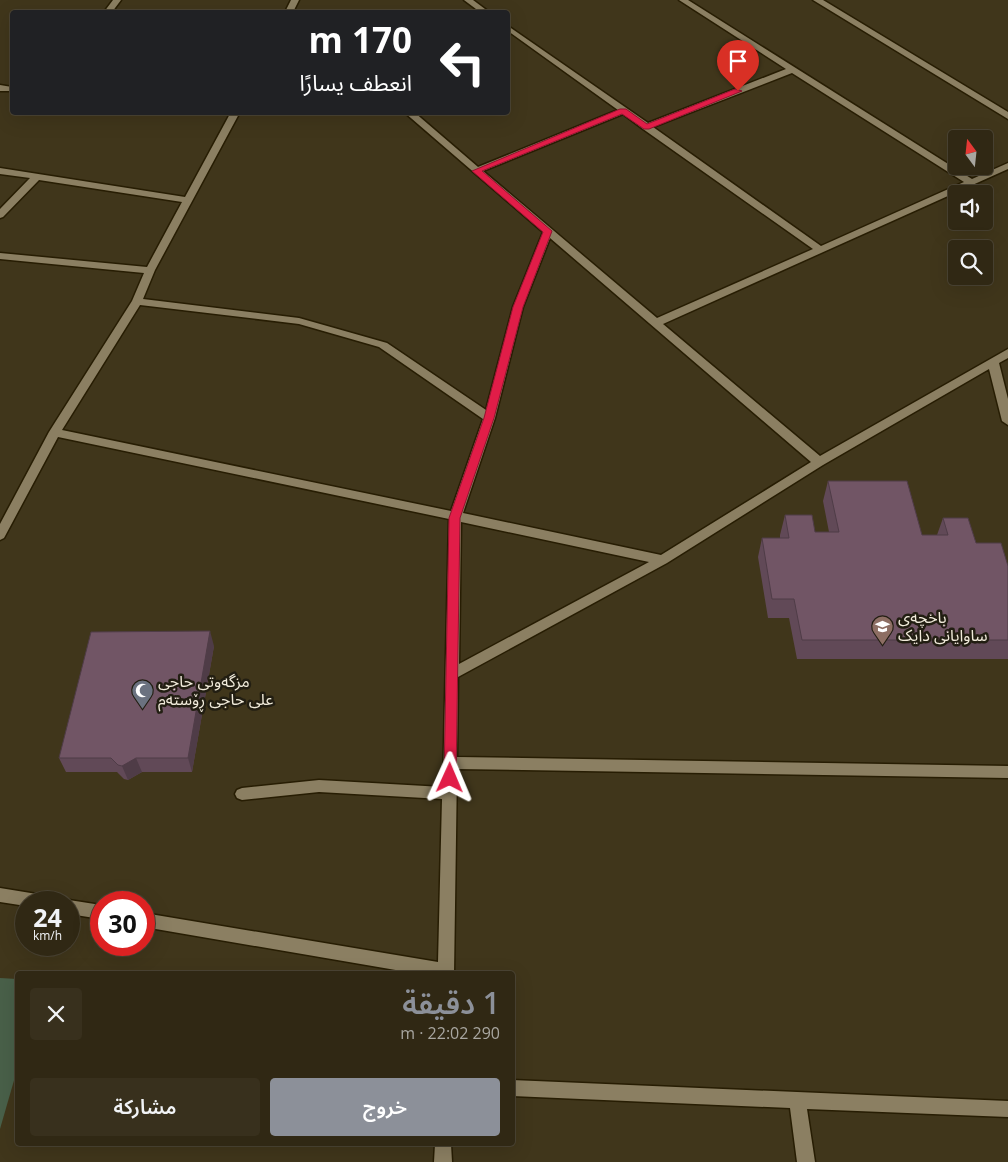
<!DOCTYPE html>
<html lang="ar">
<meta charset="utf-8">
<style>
body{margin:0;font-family:"Open Sans","Noto Sans Arabic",sans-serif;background:#38301d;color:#f1f3f6;direction:rtl;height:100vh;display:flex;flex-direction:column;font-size:19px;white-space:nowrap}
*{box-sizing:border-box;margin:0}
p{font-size:16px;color:#a8a6a0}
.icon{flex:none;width:28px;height:28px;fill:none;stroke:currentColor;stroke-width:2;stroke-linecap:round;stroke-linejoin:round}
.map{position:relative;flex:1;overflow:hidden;direction:ltr}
.sheet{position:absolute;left:15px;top:971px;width:500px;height:175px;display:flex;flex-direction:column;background:#302814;border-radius:5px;box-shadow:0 5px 20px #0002,0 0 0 1px #4b4434;direction:rtl}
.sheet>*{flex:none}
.guide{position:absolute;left:10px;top:10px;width:500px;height:105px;border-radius:5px;box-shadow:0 5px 20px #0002,0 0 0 1px #4b4434;direction:rtl;background:#202124;color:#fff;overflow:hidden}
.needle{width:32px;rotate:345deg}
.tools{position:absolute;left:948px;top:130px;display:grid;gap:10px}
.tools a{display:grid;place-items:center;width:45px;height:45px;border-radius:5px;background:#302814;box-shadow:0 5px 20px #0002,0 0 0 1px #4b4434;font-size:25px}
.speed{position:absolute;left:15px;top:891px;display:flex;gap:10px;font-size:25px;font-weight:700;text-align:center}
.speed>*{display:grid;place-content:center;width:65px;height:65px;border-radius:50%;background:#302814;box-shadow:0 5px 20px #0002,0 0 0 1px #4b4434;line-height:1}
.speed small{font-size:12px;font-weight:400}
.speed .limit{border:8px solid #d22;background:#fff;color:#111}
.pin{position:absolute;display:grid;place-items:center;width:42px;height:42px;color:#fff;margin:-51px -21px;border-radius:50% 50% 50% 0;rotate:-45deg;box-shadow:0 0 5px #0007}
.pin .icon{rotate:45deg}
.me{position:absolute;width:55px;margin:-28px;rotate:1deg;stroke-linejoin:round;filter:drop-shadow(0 0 4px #0008)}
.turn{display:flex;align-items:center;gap:18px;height:105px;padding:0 15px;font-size:22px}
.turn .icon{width:65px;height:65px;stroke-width:2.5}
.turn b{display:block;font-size:35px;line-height:42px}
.round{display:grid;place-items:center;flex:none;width:52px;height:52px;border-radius:5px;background:#38301d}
.head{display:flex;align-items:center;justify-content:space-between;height:85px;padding:0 15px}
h1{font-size:30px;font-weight:600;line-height:38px;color:#8c9099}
.action{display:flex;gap:10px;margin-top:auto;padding:10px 15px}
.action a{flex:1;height:58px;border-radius:5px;background:#8c9099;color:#fff;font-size:20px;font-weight:600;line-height:58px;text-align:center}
.action a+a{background:#38301d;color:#f1f3f6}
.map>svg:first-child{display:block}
.green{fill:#496049}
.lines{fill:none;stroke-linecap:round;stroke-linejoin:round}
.minor-casing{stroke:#271d03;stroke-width:3}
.minor{fill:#8b7f62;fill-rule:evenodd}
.wall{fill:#614957}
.shaded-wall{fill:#4f3c47}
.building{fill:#715565;stroke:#4f3c47}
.route{fill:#e11d48;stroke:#92132f}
.labels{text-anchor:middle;stroke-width:5;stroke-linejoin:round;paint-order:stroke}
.poi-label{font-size:16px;fill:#f1ebdb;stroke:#221e12;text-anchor:start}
</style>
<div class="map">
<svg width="1008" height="1162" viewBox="0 0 1008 1162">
<rect width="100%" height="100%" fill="#40361b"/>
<path class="green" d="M0,978l17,1v91l-17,59z"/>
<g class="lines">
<defs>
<path id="minor" d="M113,0h8l-9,12h-8z
M291,0h8l-6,12h-8z
M464,0h9l16,12h-9z
M679,0h9l284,179 36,-16v6l-345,155 157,132 188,-107v9l-9,5 9,36v26l-6,-4 -13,-52 -166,96 -156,98 -209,114 -1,80 551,9v12l-551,-9 -3,205h-35l-275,-47v-14l294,49 4,-163 -123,-7 -77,8 -5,-2 -2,-4 2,-4 5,-2 77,-8 124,7 6,-268 -391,-82 -54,101 -4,2v-16l49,-92 83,-131 12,-28 -144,-14v-6l147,14 35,-65 -143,-22 -36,37 -3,1v-9l30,-31 -30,-4v-6l185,29 46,-85h9l-85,158 -12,29 156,19 88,25 99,67 27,-103 30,-75 -139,-120h10l64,55 140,-57 -110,-79v-5l140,97 138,-54zM792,73l172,109 -143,64 -168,-119zM623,114l20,15 170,120 -156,69 -174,-147zM550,238l261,224 -150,93 -198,-42 32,-95 28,-111zM140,305l159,19 80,23 104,72 -32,92 -389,-81zM461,522l188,40 -190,102z
M813,0h10l185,112v7z
M0,85l12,2v4h-12z
M0,888l43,7 5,2 3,5h-25v4l-26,-4z
M69,900l32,5v14l-32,-5v-12h-6z
M512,1080l496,21v16l-201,-8 8,53h-18l-7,-54 -278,-12z
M435,1144h16l1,18h-18z"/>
</defs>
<use href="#minor" class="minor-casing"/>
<use href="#minor" class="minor"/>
</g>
<path class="wall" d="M828,481l94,54h15l6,-17 33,25 32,23v93h-211l-8,-41h-21l-10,-61 4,-19h18v-3l5,-20 30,17h14l-6,-31z
M214,646l-22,126h-50l-14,8 -4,-1 -7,-7h-51l-7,-14z"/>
<path class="shaded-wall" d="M210,631l4,15 -22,126 -4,-14z
M136,758l6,14 -14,8 -6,-14z"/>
<path class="building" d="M828,481h79l15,54h26l-5,-17h25l8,25h25l7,23v74h-206l-8,-41h-22l-10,-61h27l-4,-23h27l3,17h24z
M210,631l-22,127h-52l-14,8 -4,-1 -7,-7h-52l32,-126z"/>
<path class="route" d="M735,89l7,2 -93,38h-5l-22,-15 -140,57 70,60 -29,76 -29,111 -34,100 -4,260 -1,4 -5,2 -5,-2 -1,-4 5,-260 35,-100 29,-111 30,-75 -71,-61 148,-62h6l21,15z"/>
<defs>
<symbol id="school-pin" viewBox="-11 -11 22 30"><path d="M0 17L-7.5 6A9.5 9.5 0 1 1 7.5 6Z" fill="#8d6e63" stroke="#221e12"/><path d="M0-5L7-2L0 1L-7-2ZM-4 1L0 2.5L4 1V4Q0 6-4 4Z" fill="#fff"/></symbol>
<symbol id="mosque-pin" viewBox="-11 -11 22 30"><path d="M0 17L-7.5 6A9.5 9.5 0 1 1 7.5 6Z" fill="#6b7280" stroke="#221e12"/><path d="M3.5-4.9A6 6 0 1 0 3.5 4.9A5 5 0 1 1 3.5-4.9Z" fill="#fff"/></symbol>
</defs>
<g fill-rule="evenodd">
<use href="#school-pin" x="870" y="614" width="25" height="34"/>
<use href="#mosque-pin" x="130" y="678" width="25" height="34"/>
</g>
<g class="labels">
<g class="poi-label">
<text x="898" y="623">باخچەی<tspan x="898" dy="18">ساوایانی دایک</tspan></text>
<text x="158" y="687">مزگەوتی حاجی<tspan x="158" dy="18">علی حاجی ڕۆستەم</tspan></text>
</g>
</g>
</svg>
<div class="tools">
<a><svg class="needle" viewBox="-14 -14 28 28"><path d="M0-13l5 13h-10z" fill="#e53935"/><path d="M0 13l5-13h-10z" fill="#a8a6a0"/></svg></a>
<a><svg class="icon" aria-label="sound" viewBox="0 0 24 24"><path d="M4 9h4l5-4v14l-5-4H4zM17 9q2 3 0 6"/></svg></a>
<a><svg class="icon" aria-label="search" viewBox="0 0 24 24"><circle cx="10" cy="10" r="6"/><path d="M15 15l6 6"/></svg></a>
</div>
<div class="speed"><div>24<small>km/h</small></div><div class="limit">30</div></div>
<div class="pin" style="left:738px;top:91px;background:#d93025"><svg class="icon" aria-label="arrive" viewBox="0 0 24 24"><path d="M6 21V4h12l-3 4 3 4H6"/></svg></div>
<svg class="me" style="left:450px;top:778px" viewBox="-20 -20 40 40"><path d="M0-17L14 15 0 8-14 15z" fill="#e11d48" stroke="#fff" stroke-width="4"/></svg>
<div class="guide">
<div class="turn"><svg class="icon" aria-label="left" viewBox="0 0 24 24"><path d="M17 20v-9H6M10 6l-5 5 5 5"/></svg><div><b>170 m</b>انعطف يسارًا</div></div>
</div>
<section class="sheet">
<div class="head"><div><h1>1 دقيقة</h1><p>290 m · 22:02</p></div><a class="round"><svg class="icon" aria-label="close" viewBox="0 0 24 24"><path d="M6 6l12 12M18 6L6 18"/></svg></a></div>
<div class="action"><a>خروج</a><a>مشاركة</a></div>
</section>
</div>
